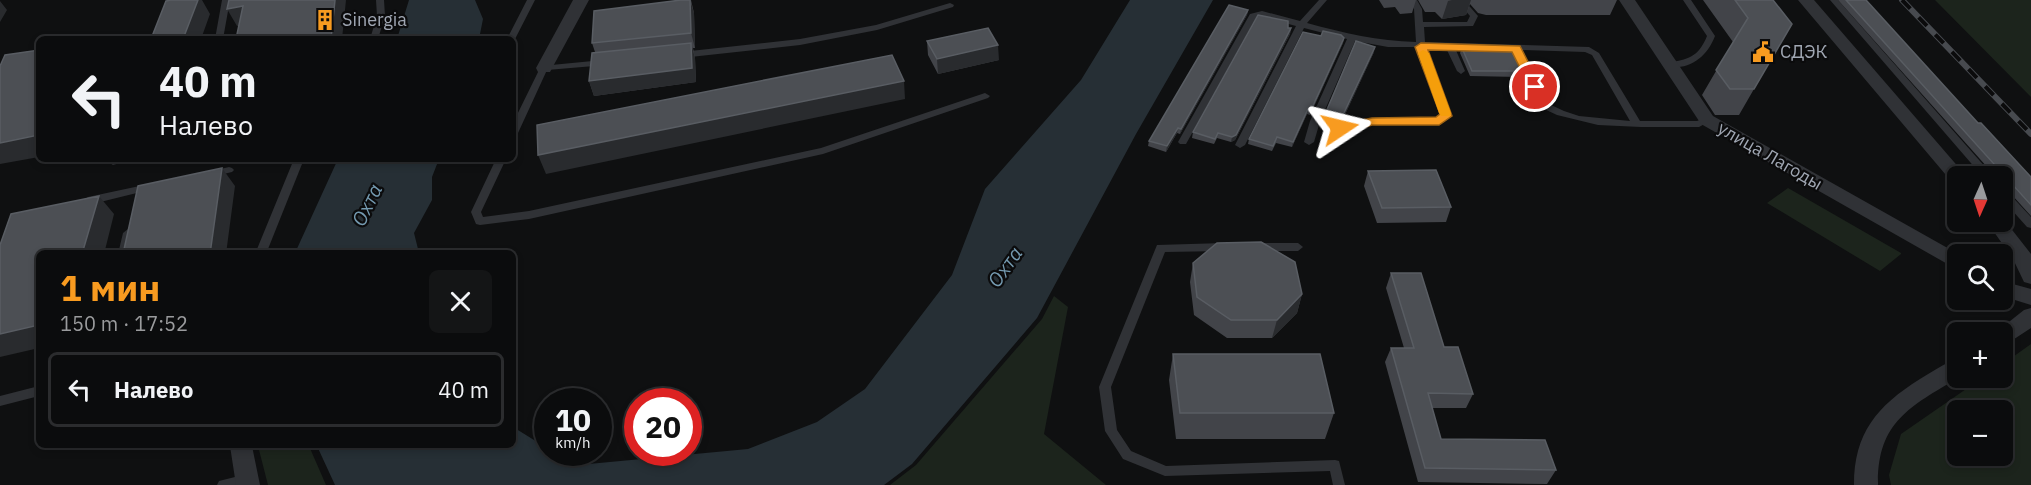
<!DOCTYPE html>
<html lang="ru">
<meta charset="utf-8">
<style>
body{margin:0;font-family:"IBM Plex Sans",sans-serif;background:#141516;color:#f1f3f6;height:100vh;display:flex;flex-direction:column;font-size:22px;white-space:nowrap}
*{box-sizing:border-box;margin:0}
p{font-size:20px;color:#9a9b9d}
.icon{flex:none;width:33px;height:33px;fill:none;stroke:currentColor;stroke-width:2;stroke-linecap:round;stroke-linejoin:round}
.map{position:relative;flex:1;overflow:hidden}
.side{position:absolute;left:36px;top:250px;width:480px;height:198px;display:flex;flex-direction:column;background:#0b0c0d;border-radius:9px;box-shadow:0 3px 9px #0003,0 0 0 2px #2b2c2e}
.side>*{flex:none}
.guide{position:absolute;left:36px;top:36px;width:480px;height:126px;border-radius:9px;box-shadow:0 3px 9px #0003,0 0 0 2px #2b2c2e;background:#0b0c0d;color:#f1f3f6;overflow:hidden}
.needle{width:39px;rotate:183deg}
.tools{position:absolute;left:1947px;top:166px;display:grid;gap:12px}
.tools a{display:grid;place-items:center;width:66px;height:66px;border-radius:9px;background:#0b0c0d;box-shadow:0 3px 9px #0003,0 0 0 2px #2b2c2e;font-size:30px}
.speed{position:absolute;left:534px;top:388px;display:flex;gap:12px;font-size:30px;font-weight:700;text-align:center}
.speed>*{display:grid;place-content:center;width:78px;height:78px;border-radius:50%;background:#0b0c0d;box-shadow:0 3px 9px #0003,0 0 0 2px #2b2c2e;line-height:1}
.speed small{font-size:15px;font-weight:400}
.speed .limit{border:9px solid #d22;background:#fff;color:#111}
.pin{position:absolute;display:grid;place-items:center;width:51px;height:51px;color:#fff;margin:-26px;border:3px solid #fff;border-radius:50%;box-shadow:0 2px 6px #0007}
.me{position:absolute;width:66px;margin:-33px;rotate:80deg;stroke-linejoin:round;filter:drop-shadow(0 0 4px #0008)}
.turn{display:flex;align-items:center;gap:21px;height:126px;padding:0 24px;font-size:27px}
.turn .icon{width:78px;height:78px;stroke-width:2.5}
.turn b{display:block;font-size:42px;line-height:51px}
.round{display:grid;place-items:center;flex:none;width:63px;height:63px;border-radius:9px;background:#141516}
.headline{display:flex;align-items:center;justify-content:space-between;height:102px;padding:0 24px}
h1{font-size:36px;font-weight:700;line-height:45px;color:#f89b20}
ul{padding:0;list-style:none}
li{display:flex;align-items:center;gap:18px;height:75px;margin:0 12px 9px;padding:0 12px;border:3px solid #2b2c2e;border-radius:9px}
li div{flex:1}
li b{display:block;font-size:22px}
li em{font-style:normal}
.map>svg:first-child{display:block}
.green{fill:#1c241c;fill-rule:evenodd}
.water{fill:#262f35}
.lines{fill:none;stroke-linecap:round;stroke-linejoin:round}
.lane{fill:#303236;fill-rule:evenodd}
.street{fill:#303236;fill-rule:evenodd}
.rail-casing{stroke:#474a4f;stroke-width:6}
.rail{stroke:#0b0b0c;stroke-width:4;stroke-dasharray:12;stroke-linecap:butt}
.wall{fill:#424449}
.shaded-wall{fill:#292b2e}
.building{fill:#4c4f54;stroke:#595d63;stroke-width:1.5}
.route{fill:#f89b20;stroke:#a16515;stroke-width:1.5}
.slow{fill:#f59e0b}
.labels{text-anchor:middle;stroke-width:4.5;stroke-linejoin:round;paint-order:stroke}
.poi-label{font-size:18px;fill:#a0a7b3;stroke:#0b0b0c;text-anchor:start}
.street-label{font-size:18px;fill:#a0a7b3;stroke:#0b0b0c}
.water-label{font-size:20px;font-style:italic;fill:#749ab0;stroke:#0b0b0c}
</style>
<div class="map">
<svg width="2031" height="485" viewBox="0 0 2031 485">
<rect width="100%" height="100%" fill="#0f1011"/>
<path class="green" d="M1935,0h96v97z
M1788,188l113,65v1l-21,17 -113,-68z
M1054,296l14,11 -24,127 62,51h-216l26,-20 126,-146z
M2031,344v141h-140l-2,-10 12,-41 81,-56h20l1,-14zM1958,411h44v45h-44z
M258,446h51l17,39h-58z"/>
<path class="water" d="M409,0h66l8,19 -4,20h-82z
M1130,0h83l-77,134 -99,184 -125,146 -28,21h-549l-18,-39h196v-19l34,21 1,5h9l21,12 170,-16 69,-27 48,-33 87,-114 33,-86 96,-109z
M338,159h101l-7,18v23l-18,33 5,20h-124z"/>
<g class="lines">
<path class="lane" d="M222,0h8l-7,39h-8z
M376,0h8l1,16 -7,23h-8l7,-23z
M527,0h8l-21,41 -1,-2h-6z
M1319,0h8l-20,23c37,10 71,18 109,19l-2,-33 -5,-9h8l5,9 1,13h44l3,-6 -14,-16h8l14,16 -5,10 -49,1 1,15 164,5 10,6 41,68h57l10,-4 5,3 -13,7h-58l-43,-2 -41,-10 -15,-7 -29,-58 -58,-2 10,23 -4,3 -4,-3 -11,-23h-20l25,68 -12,8h-66l-21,7 -33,-6 -5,17 -5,3 -5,-3 6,-21 37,-82 -43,-11 -59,117 -5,3 -5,-3 61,-119 -34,-9 -6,1 -70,126h-6l-2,-2 72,-128 12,-3 38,10zM1355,41l33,6h29l24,68 -4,3h-65l-20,7 -31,-6zM1521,50l64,2 7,3 38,66 -51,-5 -15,-5 -15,-7z
M1683,0h8l24,36c-8,21 -25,34 -48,31v-4c21,-4 31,-5 40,-27z
M1830,0h8l156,177h-11z
M950,3l4,2 -1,2 -76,23 -77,15 -119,13 -4,-3 4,-3 119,-13 76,-14z
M603,60l3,1v4l-59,5 -29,63 -5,3v-13l28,-57z
M985,93l5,3 -2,2 -165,56 -294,65 -49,6 -4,-1 -5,-12 25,-53h10l-25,53 2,5 46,-6 292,-63z
M129,159l-2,2 -14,4 -5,-3 4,-3z
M294,159h10l-38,95h-11z
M229,167l3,1 2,2 -2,2 -21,5 -5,-3 2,-2z
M149,184l5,3 -1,2 -65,16 -5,-4 5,-4z
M2002,189l4,1 25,27v11l-4,-1 -25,-28z
M128,229l5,4 -5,21h-10l5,-21z
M1224,243l5,4 -5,4 -59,1 -54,135 6,43 14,21 35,15 169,-6 4,1 6,24h-12l-3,-14 -165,5 -42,-17 -18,-28 -6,-44 58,-142z
M1258,243h40l5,4 -5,4h-40l-5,-4z
M39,386v10l-39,10v-10z
M247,474l4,1 2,4 -2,4 -6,2h-28l2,-4z"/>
<path class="street" d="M573,0h16l-39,72h-12l-2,-4z
M1619,0h16l78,116 247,139h-2v15l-257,-146z
M1798,0h16l153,177h-9v6l-7,-2z
M2002,217l29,37v30l-7,-2 -11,-23 -26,-37h15z
M2002,281l29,8v16l-29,-9z
M2031,308v20l-29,19v-14h-7l29,-23z
M1958,359v19c-49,29 -81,45 -80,107h-24c0,-52 23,-79 66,-106 12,-7 24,-16 38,-20z
M230,446h22l8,39h-24z"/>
<defs>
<path id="rail" d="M1902,0l129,134"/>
</defs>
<use href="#rail" class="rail-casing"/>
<use href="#rail" class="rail"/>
</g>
<path class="wall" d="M691,0l3,13 1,35h-2l2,10 1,24 -102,14 -5,-15 6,-29 -3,-9z
M1379,0h37l-4,13 -12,1 -5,-7 -11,1z
M1418,0h199l-7,15h-124l-8,-2 -8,-9 -4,11 -24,4 -7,-7h-10z
M1703,0h70l-19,89 -15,26h-24l-13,-20 31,-53z
M1838,0h28l112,123 53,54v39l-29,-32v-7h-6z
M1248,10l-1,5 -67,119 -3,-1 -11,19 -18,-6 1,-5z
M1288,28h3l-1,6 -55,106 -4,2 -14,-4 -3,6 -22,-6 1,-6z
M1321,36l23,2 -1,5 -33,72 -3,-1 -15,33 -16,-4 -4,8 -24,-7 1,-5z
M927,41l72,19 -61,14 -10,-19z
M1462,48l60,23 -2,6 -50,-1 -10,-23z
M1374,52l-32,69 -18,-4 2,-5z
M1368,171l83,36 -5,15 -69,1 -13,-37z
M1193,263l109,31 -5,19 -25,25h-45l-33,-23 -4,-33z
M1391,273l53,74 29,47 -7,14h-34l9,31 115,31 -9,14 -129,-2 -33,-120 6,-14h13l-18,-60z
M1173,354l161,59 -9,26h-149l-7,-59z"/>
<path class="shaded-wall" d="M198,0h4l8,14 -9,25h-18z
M335,0h11l-4,39h-11z
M690,0l4,13 1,35 -4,-15z
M1452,0h19l-5,15 -24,4 6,-18z
M0,1l7,9 -7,12z
M243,6l10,17 -16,3 -10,-17z
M1248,10l-1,5 -67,119 1,-5z
M1291,28l-1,6 -55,106 -4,2 1,-5z
M1344,38l-1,5 -33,72 1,-5z
M691,43l4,15 1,24 -102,14 -5,-15z
M998,45l1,15 -61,14 -1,-15z
M1375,47l-1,5 -32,69 1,-6z
M904,81l1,18 -359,75 -8,-19z
M1308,109l-1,5 -15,33 1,-5z
M1178,128l-1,5 -11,19 1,-6z
M39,135v22l-39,7v-21z
M222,168l13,18 -9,68h-16z
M99,196l15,18 -10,40h-22z
M1302,294l-5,19 -25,25 5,-18z
M39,325v23l-39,9v-23z"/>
<path class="building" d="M171,0h27l-15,39h-32l15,-38z
M229,0h106l-4,39h-95l7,-33 -16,3z
M681,0h9l1,33 -99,10 2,-32z
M1735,0h38l19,24 -38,65h-24l-14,-19 32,-52z
M1846,0h20l112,123h3l50,54v28z
M1229,5l19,5 -67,119 -3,-1 -11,18 -18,-5z
M1258,15l30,6v7h3l-55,107 -4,2 -14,-4 -3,6 -22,-7z
M988,28l10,17 -61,14 -10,-18z
M1323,31l18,4 3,3 -33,72 -3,-1 -15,33 -16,-5 -4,9 -24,-7 54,-107 18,4z
M1356,41l19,6 -32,68 -17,-3z
M691,43l1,25 -103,13 3,-28z
M1462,48h48l12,23h-50z
M39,50v85l-39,8v-77l5,-11z
M892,55l12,26 -366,74 -1,-30z
M222,168l-12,86h-87l15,-68z
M1436,170l15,37 -69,1 -14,-37z
M99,196l-17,58h-43v71l-39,9v-89l11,-31z
M1261,242l34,20 7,32 -25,26h-46l-34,-23 -4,-34 24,-20z
M1391,273h30l23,74h14l15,47 -45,-1 13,46 104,1 11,30 -131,-2 -34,-120h23z
M1173,354h147l14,59h-154z"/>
<path class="route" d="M1421,43l99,3 21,41 -10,3 -19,-38 -84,-2 24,66 -13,9h-67l-20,6 -16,-1v-5l36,-7 64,-1 4,-3 -25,-67z"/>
<path class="slow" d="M1423,50l6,3 22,60 -1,3h-9l-2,-3 -21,-60z"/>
<defs>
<symbol id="building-bare" viewBox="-9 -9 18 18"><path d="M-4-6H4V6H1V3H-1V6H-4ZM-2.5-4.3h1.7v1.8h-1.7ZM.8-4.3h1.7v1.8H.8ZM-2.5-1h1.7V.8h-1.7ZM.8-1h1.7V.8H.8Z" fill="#f89b20" stroke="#0b0b0c" stroke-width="2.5" paint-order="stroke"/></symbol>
<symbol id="civic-bare" viewBox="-9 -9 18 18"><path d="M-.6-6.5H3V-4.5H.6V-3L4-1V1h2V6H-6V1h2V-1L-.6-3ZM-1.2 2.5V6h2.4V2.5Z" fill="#f89b20" stroke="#0b0b0c" stroke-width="2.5" paint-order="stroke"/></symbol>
</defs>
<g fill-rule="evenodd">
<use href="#building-bare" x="310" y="5" width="30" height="30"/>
<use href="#civic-bare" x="1748" y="37" width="30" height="30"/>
</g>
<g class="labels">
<g class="poi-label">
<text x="342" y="26">Sinergia</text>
<text x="1780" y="58">СДЭК</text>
</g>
<g class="street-label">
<text transform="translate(1770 156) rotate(30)" y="6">улица Лагоды</text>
</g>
<g class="water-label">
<text transform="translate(367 205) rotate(-64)" y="7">Охта</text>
<text transform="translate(1005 267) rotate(-55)" y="7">Охта</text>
</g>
</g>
</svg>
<div class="tools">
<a><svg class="needle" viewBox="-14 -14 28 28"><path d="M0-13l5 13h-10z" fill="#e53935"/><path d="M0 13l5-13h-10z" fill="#9a9b9d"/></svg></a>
<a><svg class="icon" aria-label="search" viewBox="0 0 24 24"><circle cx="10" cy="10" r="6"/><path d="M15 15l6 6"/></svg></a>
<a>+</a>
<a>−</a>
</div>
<div class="speed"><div>10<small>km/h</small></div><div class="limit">20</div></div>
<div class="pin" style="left:1535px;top:87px;background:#d93025"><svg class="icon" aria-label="arrive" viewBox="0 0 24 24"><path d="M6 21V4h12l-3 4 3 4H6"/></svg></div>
<svg class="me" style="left:1340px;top:128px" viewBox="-20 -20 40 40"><path d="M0-17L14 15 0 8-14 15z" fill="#f89b20" stroke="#fff" stroke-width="4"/></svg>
<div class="guide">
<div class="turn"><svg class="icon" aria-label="left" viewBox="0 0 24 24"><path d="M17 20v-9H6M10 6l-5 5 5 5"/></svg><div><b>40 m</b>Налево</div></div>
</div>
<section class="side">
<div class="headline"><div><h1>1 мин</h1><p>150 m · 17:52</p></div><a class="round"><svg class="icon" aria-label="close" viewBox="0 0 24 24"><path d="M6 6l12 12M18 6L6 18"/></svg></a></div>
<ul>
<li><svg class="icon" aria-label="left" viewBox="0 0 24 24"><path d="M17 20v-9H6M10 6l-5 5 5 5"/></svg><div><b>Налево</b></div><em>40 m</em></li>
</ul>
</section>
</div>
